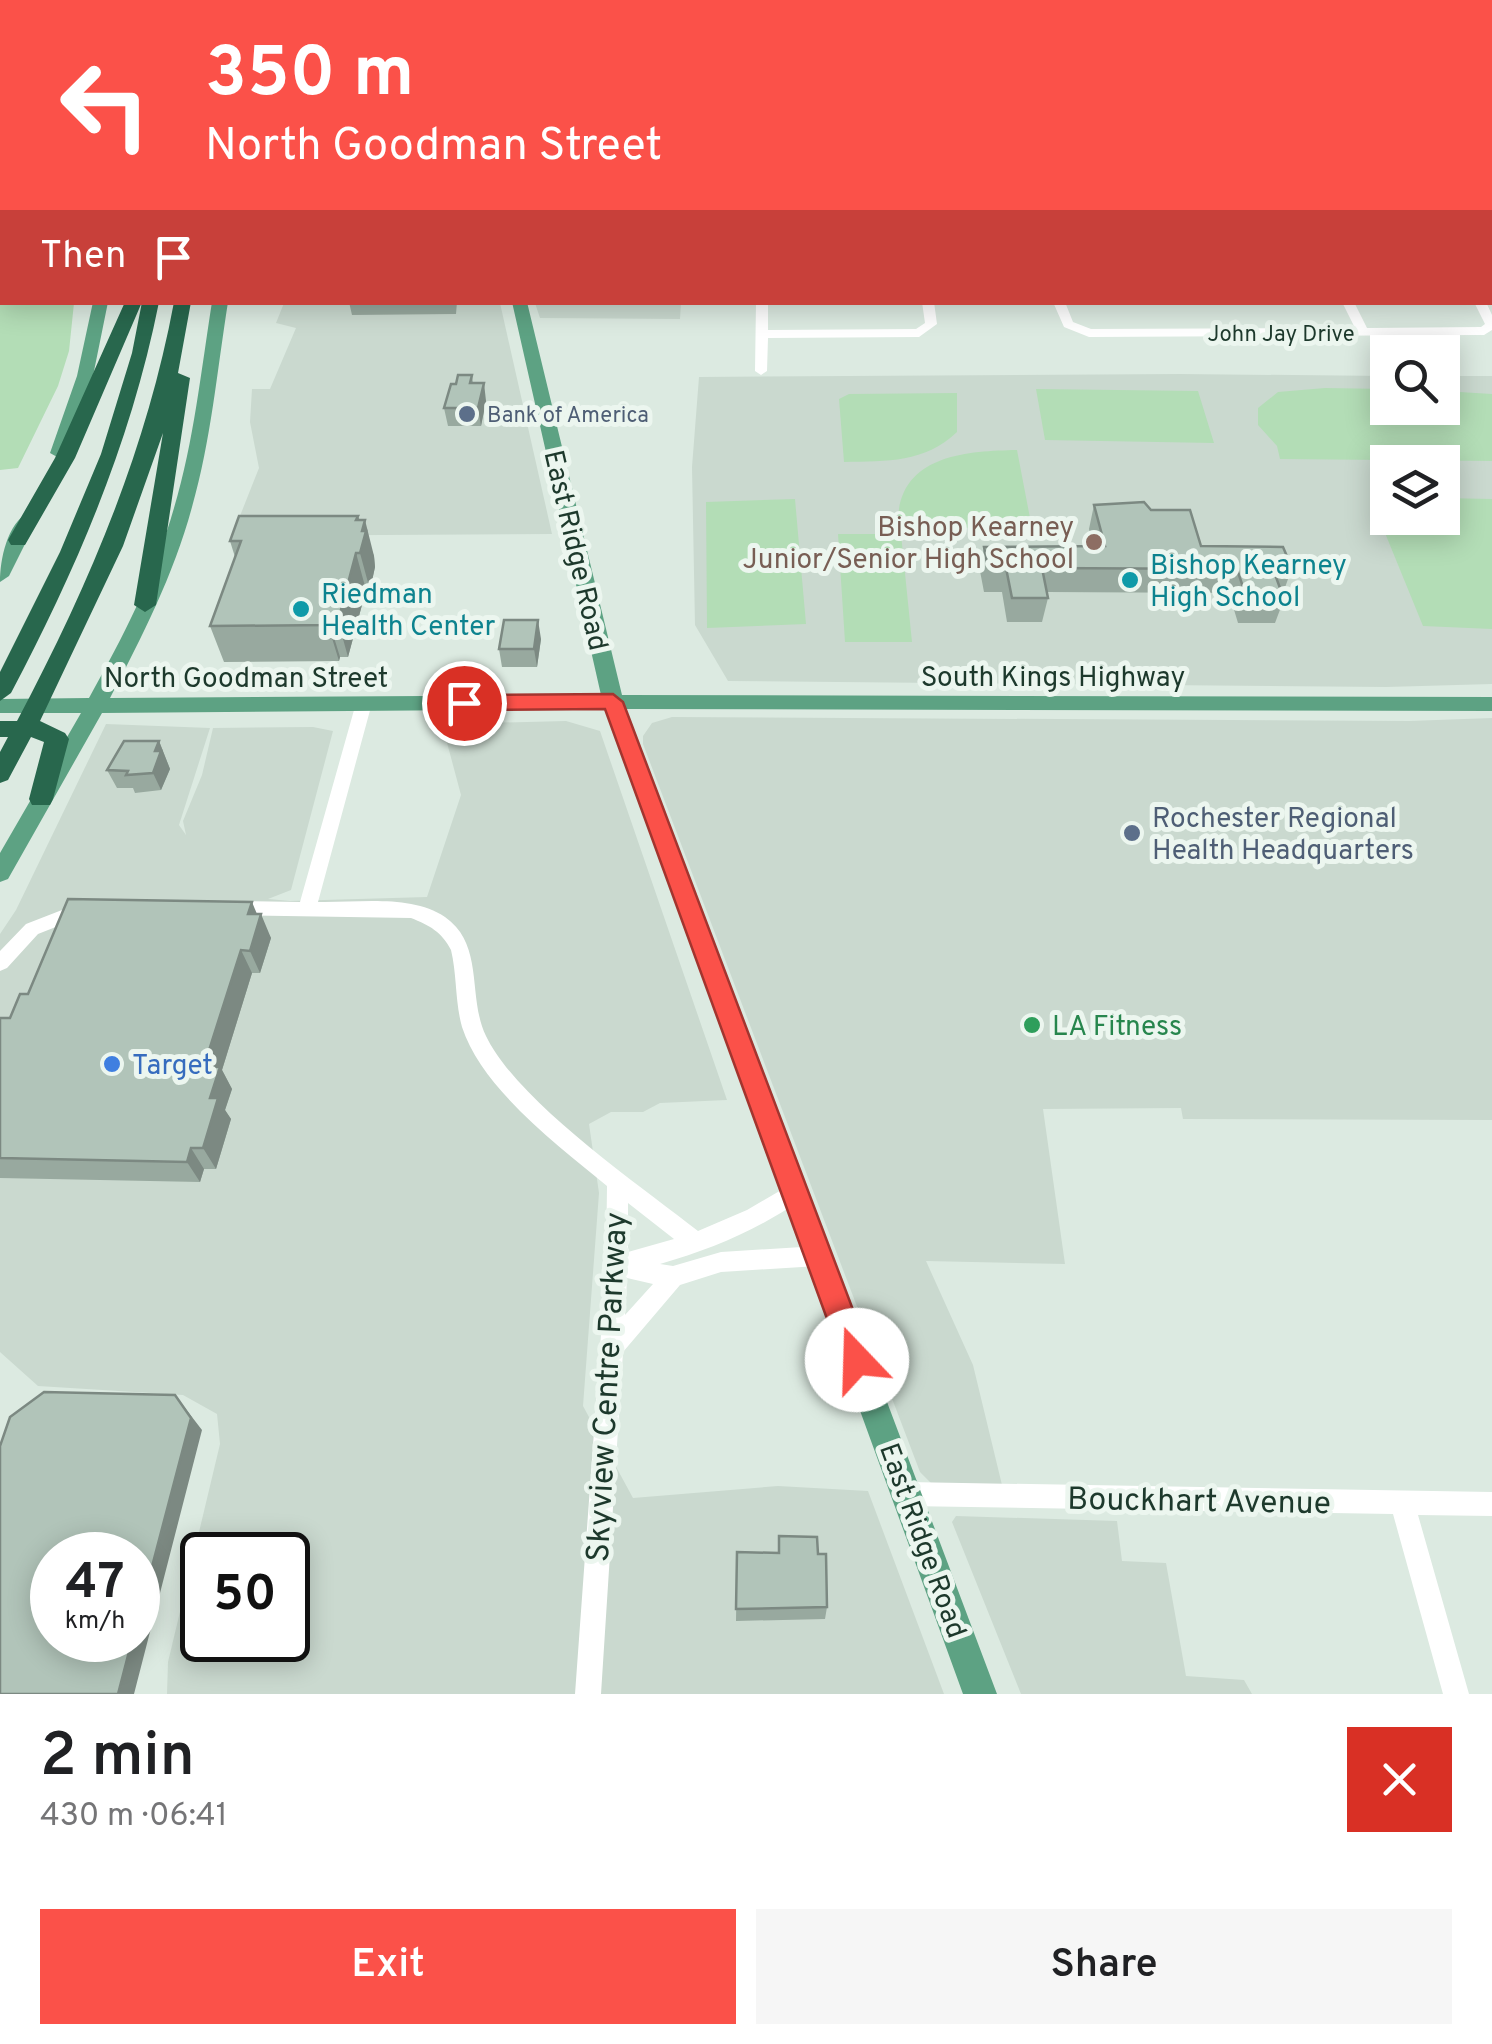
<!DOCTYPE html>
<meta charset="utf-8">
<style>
body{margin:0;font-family:Overpass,sans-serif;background:#f6f6f6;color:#202124;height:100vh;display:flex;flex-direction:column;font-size:38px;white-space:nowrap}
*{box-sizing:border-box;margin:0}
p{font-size:32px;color:#757577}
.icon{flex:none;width:55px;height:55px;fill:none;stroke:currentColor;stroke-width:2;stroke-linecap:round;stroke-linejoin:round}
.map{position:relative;height:1694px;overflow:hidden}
.drawer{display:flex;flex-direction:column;background:#fff;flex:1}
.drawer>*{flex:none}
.banner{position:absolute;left:0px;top:0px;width:1492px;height:305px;box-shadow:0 5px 25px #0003;background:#fb5149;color:#fff;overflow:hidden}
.fabs{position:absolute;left:1370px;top:335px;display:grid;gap:20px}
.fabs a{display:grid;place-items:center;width:90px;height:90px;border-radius:0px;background:#fff;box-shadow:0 5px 25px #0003;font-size:50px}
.speed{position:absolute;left:30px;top:1532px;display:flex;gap:20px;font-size:50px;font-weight:700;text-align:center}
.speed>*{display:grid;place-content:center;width:130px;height:130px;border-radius:50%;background:#fff;box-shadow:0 5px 25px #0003;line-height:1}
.speed small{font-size:25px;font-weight:400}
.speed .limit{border:5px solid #111;border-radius:15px;background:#fff;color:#111}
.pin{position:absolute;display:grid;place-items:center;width:85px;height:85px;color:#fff;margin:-42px;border:5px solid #fff;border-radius:50%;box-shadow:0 2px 10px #0007}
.me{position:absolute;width:110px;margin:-55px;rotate:339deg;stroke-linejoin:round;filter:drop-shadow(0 0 8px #0008)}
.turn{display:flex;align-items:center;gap:35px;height:210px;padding:0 40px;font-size:45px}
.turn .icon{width:130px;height:130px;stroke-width:2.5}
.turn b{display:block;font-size:70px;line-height:85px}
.then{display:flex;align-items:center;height:95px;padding:0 40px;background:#0003;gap:20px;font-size:38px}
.round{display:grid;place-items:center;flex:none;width:105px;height:105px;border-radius:0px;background:#f6f6f6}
.head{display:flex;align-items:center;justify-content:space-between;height:170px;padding:0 40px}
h1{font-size:60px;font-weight:600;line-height:75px}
.action{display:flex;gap:20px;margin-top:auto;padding:20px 40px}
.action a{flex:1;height:115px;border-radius:0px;background:#fb5149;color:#fff;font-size:40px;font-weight:600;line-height:115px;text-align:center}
.action a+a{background:#f6f6f6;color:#202124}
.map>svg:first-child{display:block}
.built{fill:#cad9cf;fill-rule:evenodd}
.green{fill:#b3ddb6}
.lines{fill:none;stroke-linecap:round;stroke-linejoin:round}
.minor{fill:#fff;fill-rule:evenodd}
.major{fill:#5da283;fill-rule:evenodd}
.highway{fill:#28674d;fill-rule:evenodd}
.wall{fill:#98a99f}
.shaded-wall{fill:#7c8982}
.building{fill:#b1c4b9;stroke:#7c8982;stroke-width:2.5}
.route{fill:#fb5149;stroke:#a3352f;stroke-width:2.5}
.service-dot{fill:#5c6f8a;stroke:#ecf6ef;stroke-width:4}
.education-dot{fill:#8d6e63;stroke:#ecf6ef;stroke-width:4}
.culture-dot{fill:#0f9aa8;stroke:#ecf6ef;stroke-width:4}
.leisure-dot{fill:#2e9e5b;stroke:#ecf6ef;stroke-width:4}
.shop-dot{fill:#3f7fe0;stroke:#ecf6ef;stroke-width:4}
.labels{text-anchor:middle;stroke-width:10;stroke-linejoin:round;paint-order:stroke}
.far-street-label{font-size:22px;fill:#1d392c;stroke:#ecf6ef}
.far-service-label{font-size:22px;fill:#4e5e75;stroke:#ecf6ef;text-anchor:start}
.education-label{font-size:28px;fill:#785e54;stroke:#ecf6ef;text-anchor:end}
.street-label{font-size:28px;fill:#1d392c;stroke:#ecf6ef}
.culture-label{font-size:28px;fill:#0d838f;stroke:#ecf6ef;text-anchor:start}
.service-label{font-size:28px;fill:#4e5e75;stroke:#ecf6ef;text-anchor:start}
.leisure-label{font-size:28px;fill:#27864d;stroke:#ecf6ef;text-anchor:start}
.shop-label{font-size:28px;fill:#366cbe;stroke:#ecf6ef;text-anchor:start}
.near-street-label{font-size:32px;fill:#1d392c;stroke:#ecf6ef}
</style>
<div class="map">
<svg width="1492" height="1694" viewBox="0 0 1492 1694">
<rect width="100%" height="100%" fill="#dceae1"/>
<path class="built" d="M284,303h216l52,231 -320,2 27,-68 -9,-46 2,-33h18l26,-61 -20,-5z
M535,303l1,-1 145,1 -1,16 -140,-1z
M1180,374l207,2 1,32h54l1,-32h49v308l-106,3 -658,-6 -33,-56 -3,-158 7,-90zM1388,462h54v56h-54z
M672,717l737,4 83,-3v402l-309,-1 -2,-11 -138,1 22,155 -139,-3 47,104 29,120 -71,-2 -11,-11 -277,-728v-8l9,-13z
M566,721l34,10 127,369 -67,3 -17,9h-32l-22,12 10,69 -16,213 50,92 145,-12 90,5 76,203h-777l1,-32 52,-218 -3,-30 -34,-19 -145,-9 -38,-34v-418l16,-24 90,-186 104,4 -31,97 7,10 -3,-14 19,-46 11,-47 100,-1 20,4 -42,159 -23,9 22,2 137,-4 34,-102 -19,-71zM202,1555h86v85h-86z
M956,1516l161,5 5,40 44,2 20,113 58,4 8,14h-231l-69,-172z"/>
<path class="green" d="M0,220l2,82 72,1 -5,48 -11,35 -40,82 -18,2z
M1325,388l62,1 1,19h54l1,-17 49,3v67l-212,-2 -3,-13 -19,-21v-17l20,-16z
M1036,389l162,2 16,52 -169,-3z
M957,393v39c-33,31 -69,29 -113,30l-5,-63 10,-5z
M1017,450l13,68 -14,11 -118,-3c-2,-70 65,-75 119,-76z
M1443,498l49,1v130l-69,-3 -49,-120 13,-7 1,19h54z
M795,499l11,125 -99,4 -1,-126z
M838,534h63l11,108h-67z"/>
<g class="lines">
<path class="minor" d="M761,0h8l1,2h-8z
M896,0h8l1,2h-8z
M993,0h8l1,2h-8z
M1091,0h8l1,2h-8z
M1190,0h8l1,2h-8z
M1426,0h9l1,2h-8z
M1490,9h2v6h-2z
M1490,39l2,1v8l-2,-1z
M1490,210h2v6h-2z
M756,302h12v28l148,-1 9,-6 -3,-21h12l3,22 -18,13 -151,1 -1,33 -6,4 -6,-4z
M1053,302h12l8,20 18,7 264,-1 -13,-26h12l13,26 114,-1 4,-3 -11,-22h12l6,13v15l-8,5 -395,2 -25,-10z
M364,697l8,6 -54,199c39,1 93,-8 127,15 40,28 22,80 41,119 31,65 153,149 212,195l49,-21 48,-28 7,3 4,7 -4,7c-46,32 -90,50 -142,65l13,2 48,-14 97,-6 8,3 3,7 -3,7 -8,3 -97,6 -41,13 -57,67 -22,342h-26l31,-428 1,-80c-48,-40 -125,-97 -145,-159 -7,-25 -5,-52 -11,-77 -9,-18 -22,-25 -40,-32l-180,-3 -6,-2 -3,-5 3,-5 6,-2 69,1 56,-199zM628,1203l46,36 -46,13zM627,1278l26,6 -28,31z
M80,903l6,2 3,5 -3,5 -48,19 -31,34 -7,3v-20l26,-27z
M907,1482l585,10v24l-74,-1 51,179h-26l-50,-180 -486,-8 -9,-3 -3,-9 3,-9z"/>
<path class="major" d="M108,0h12v2h-11z
M217,0h12v2h-11z
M509,0h12v2h-11z
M0,140h2v8h-2z
M1490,146h2v8h-2z
M93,302h15l-15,74 -25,77 -9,5 -9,-5 27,-77z
M212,302h16c-11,69 -17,139 -36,205 -18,67 -50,130 -82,191l491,-3 -89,-393h15l95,393 870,2v14l-866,-2 371,985h-34l-358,-985 -503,4 -94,166 -8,3v-29l81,-140h-81v-14l89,-1c34,-61 66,-123 85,-190 20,-67 27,-137 38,-206z
M29,512l9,6 -29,58 -9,6c0,-22 7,-59 29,-70z"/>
<path class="highway" d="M144,0h12v2h-12z
M175,0h12l1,2h-12z
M125,302h17l-67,156 -50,87h-14l-3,-5 47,-82z
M142,302h17c-28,140 -82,266 -148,391l-11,8v-29l60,-120 41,-98 31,-101z
M174,302h17l-13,71 12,5 -34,227 -11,7 -11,-7 29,-172 -40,113 -83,175 25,12 4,6 -16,60 -3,6h-18l-3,-6 15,-57 -13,-5 -23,43 -8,3v-31l8,-15h-8v-16h17c71,-134 129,-269 157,-419z"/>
</g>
<path class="wall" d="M549,0h55v1l-55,1z
M349,302h108l-1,12 -104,1z
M472,375l1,8 13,18 -5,25h-33l-4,-18 12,-24z
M1094,505l57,5 50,36 91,22 -9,25 1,6 -9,24h-37l-9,-30 -182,-1 1,6 -6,24h-35l-5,-30h-18l-4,-21 4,-24 109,-1 -4,-17z
M358,516l16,40 1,11 -5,23h-4l-18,67h-8l-1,4 -115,1 -14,-36 25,-69 -5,-16z
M541,639l-4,28h-35l-3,-18z
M159,741l11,28 -9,21 -26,3 -2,-5h-16l-10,-18z
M257,914l14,24 -11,35h-8l-30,97 10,19 -7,21 6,9 -15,50h-12l-4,13 -200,-4v-160h10l18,-24z
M737,1552l81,2 9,53 -2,12 -89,2z"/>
<path class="shaded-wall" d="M484,383l2,18 -5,25 -3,-18z
M358,516l6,23 -2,-8 3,-11 9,36 1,11 -5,23 -10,-37 -4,-33z
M356,553l10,37 -18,67 -10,-36z
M538,620l3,19 -4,28 -3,-18z
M329,621l11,36 -1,4 -11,-36z
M159,741l11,28 -9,21 -8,-17 2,-22z
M252,902l7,17 2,-5 10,24 -11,35 -10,-22 -2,-37z
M241,950l11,23 -30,97 10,19 -7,21 6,9 -15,50 -13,-21 7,-50 -6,-32z
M191,1148l13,21 -4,13 -13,-20z
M175,1395l27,35 -68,264h-16l14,-54h6v-20z"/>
<path class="building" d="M458,375h14l-2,8h14l-6,25h-34l7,-24h5z
M1144,502l7,8h39l11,36 82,1 9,21 -19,1 11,30h-37l-10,-30 -195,-1 6,30h-36l-6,-30 -18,-1 -4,-20 121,-1 -11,-41z
M239,516h119l-2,4h9l-3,11h4l-6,22h-4l-18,68h-9l-1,4 -118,1 31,-85h-11z
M504,620h34l-4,29h-35z
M124,741h35l-4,10h6l-8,22 -27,2 2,-4 -21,-1z
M68,899l184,3 -4,12h13l-11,37 -9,-1 -37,116 16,1 -10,31h8l-15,50h-12l-4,14 -187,-4v-140h10l10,-24h8z
M44,1392l131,3 16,23 -53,202v-65h-86v85h80l-14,54h-118v-248l10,-29z
M779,1536l38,1 1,17h8l1,53 -91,2 1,-57 42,1z"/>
<path class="route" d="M613,694l10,8 249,658 -4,11 -11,4 -10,-4 -5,-11 -237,-651 -141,1 -10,-7 10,-8z"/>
<g class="service-dot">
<circle cx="467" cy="414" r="10"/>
<circle cx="1132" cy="833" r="10"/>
</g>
<circle class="education-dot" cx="1094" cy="542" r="10"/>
<g class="culture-dot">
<circle cx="1130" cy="580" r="10"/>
<circle cx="301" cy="609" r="10"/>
</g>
<circle class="leisure-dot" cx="1032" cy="1025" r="10"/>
<circle class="shop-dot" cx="112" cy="1064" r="10"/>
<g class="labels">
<g class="far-street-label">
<text x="1281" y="341">John Jay Drive</text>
</g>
<g class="far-service-label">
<text x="487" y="422">Bank of America</text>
</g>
<g class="education-label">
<text x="1074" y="536">Bishop Kearney<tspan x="1074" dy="32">Junior/Senior High School</tspan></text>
</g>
<g class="street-label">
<text transform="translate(577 550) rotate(77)" y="10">East Ridge Road</text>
<text x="1053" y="686">South Kings Highway</text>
<text x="246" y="687">North Goodman Street</text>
<text transform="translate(924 1540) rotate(70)" y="10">East Ridge Road</text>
</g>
<g class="culture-label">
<text x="1150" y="574">Bishop Kearney<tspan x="1150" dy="32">High School</tspan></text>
<text x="321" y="603">Riedman<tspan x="321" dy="32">Health Center</tspan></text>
</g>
<g class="service-label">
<text x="1152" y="827">Rochester Regional<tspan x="1152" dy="32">Health Headquarters</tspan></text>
</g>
<g class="leisure-label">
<text x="1052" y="1035">LA Fitness</text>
</g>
<g class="shop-label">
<text x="132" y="1074">Target</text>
</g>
<g class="near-street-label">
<text transform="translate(606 1387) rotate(-87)" y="11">Skyview Centre Parkway</text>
<text transform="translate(1199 1500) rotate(1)" y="11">Bouckhart Avenue</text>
</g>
</g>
</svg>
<div class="fabs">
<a><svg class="icon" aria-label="search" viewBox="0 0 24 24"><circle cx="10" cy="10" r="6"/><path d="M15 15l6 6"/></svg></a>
<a><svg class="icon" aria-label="layers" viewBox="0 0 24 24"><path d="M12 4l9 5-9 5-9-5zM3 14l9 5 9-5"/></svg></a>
</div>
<div class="speed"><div>47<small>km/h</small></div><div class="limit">50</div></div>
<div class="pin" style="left:464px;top:703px;background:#d93025"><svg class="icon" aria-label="arrive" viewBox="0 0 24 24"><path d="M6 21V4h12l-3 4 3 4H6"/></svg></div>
<svg class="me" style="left:857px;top:1360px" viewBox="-20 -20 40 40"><circle r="19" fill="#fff"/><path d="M0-13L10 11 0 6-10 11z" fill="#fb5149"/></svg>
<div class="banner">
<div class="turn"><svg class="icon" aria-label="left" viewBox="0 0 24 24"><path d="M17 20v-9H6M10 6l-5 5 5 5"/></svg><div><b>350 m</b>North Goodman Street</div></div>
<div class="then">Then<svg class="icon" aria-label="arrive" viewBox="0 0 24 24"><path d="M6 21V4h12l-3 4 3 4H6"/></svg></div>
</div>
</div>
<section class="drawer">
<div class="head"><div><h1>2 min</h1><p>430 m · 06:41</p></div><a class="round" style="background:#d93025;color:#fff"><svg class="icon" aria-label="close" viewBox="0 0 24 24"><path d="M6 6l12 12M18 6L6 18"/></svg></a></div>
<div class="action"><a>Exit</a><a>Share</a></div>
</section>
